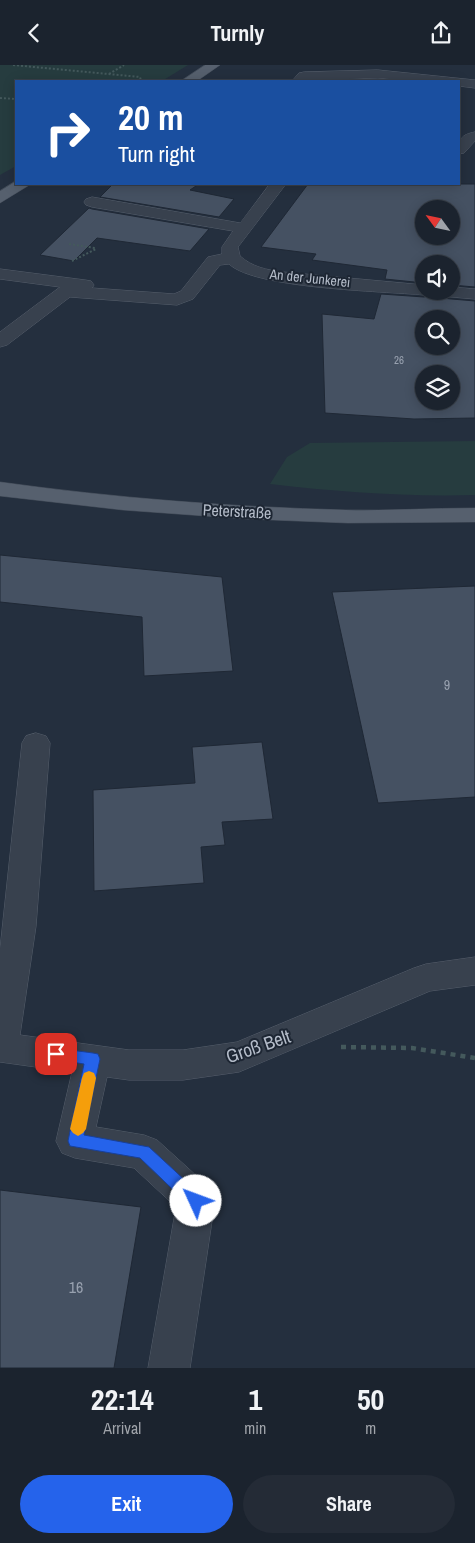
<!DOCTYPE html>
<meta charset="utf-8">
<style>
body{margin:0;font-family:"Archivo Narrow",sans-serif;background:#242b36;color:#f1f3f6;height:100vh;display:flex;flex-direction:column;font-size:19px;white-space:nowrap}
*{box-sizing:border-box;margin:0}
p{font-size:16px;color:#a0a4aa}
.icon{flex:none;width:28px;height:28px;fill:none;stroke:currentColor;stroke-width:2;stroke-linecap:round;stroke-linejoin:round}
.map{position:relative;height:1303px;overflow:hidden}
.side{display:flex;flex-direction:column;background:#1b232e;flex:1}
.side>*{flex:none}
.hud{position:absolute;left:15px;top:15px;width:445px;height:105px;border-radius:0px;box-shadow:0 2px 12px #0003,0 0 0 1px #39404a;background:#1a4fa0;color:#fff;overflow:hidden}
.needle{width:32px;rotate:303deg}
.controls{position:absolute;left:415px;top:135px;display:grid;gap:10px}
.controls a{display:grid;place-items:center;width:45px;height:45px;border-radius:50%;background:#1b232e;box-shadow:0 2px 12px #0003,0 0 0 1px #39404a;font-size:25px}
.pin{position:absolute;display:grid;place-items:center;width:42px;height:42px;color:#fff;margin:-21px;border-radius:10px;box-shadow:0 2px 8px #0006}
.me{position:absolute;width:55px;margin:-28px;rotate:313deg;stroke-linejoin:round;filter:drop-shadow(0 0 4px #0008)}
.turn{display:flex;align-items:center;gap:18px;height:105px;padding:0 20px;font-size:22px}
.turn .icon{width:65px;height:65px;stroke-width:2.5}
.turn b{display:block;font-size:35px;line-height:42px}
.eta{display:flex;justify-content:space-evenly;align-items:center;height:85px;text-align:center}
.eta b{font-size:30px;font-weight:700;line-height:35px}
.primary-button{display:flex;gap:10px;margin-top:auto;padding:10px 20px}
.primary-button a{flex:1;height:58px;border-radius:30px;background:#2563eb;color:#fff;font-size:20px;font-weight:700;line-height:58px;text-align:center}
.primary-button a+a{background:#242b36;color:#f1f3f6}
header{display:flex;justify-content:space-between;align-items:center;height:65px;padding:0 20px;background:#1b232e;font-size:22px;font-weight:700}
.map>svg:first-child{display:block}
.green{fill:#263c3f}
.building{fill:#455162;stroke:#1f2835;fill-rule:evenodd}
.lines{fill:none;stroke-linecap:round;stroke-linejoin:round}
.minor-casing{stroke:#565f6c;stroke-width:1}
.major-casing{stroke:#414a57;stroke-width:1}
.path-far1{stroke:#44595c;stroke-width:2;stroke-dasharray:2 2;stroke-linecap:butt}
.path{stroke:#44595c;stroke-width:4.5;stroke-dasharray:5 5;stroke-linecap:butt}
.minor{fill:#38414e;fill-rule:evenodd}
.major{fill:#56606e;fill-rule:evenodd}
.route{fill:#2563eb;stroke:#184099}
.slow{fill:#f59e0b}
.labels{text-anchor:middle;stroke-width:4;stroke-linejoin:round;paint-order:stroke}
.far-number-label{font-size:11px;fill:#98a1af}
.far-street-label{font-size:14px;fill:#b4bcc9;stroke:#1d2633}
.number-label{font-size:14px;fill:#98a1af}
.street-label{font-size:16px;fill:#b4bcc9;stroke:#1d2633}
.near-number-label{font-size:16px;fill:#98a1af}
.near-street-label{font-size:19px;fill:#b4bcc9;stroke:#1d2633}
</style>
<header><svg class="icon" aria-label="back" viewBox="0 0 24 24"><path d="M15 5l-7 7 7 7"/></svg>Turnly<svg class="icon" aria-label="share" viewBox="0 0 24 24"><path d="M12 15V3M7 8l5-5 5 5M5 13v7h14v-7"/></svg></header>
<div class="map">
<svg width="475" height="1303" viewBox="0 0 475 1303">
<rect width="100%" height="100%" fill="#242f3e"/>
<path class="green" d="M0,0h188l-26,16h-146v85l-16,9z
M475,376v54c-69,2 -136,-3 -205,-11l17,-27 23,-14z"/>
<path class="building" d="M113,119h86l-9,6 44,9 -15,18 -119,-20z
M308,119h167v103l-24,-2v-21h-27v19l-39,-4 2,-9 -75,-10 4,-6 -55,-7zM424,144h27v27h-27z
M89,143l3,1 117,20 -19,22 -93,-13 -23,23 -34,-6z
M381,229l43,3 8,-3 8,4 35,3v117l-61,1 -89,-6 -3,-99 52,5zM424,254h27v27h-27zM424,309h27v27h-27z
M0,490l222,22 11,94 -89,5 -2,-59 -142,-15z
M475,521v211l-97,6 -46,-211z
M262,677l11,77 -51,3 3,23 -24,2 3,36 -110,8 -1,-101 102,-7 -3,-36z
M0,1125l141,17 -27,161h-114z"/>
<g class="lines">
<defs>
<path id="minor" d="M378,5l97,10v8l-16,-2v-5h-46l-35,-3 -86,3 7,-8 5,-1z
M475,67v9l-11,12 -5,1c0,-15 1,-19 16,-22z
M270,119h16l-48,63 2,9c12,11 27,14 43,16l141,13v6h27v-4l24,2v10l-35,-3 -8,-4 -8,3c-42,-4 -168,-6 -195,-31l-9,1 -27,34 -16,6 -107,-8 -63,48 -7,2v-15l60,-45 -60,-8v-10l85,11 6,1 3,4 -2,3 82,6 7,-3 27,-34 14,-3v-7l11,-16 -141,-24 -6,-2 -2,-3 2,-3 6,-2 148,26z
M36,668l10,3 4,7 -14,183 -16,109 109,15h54l54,-8 177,-74 12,-4 49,-7v28l-45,6 -191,81 -56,8h-54l-22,-3 -11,50 48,8 13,5 53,48 5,13 -25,167h-42l28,-161 -42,-39 -59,-10 -13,-5 -6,-12 16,-69 -72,-10v-113l22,-206 4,-7z"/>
<path id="major" d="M205,0h15l-23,16h-16z
M16,116v3h15l-31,19v-12z
M0,417c115,16 231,25 346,28 43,1 86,-2 129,-2v14l-127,1 -101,-4 -124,-9 -123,-14z"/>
</defs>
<use href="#minor" class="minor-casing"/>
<use href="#major" class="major-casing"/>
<path class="path-far1" d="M13,0l127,12 1,4
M109,9l15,-9
M0,33l16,1
M69,179l26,4
M72,196l24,-12"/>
<path class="path" d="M341,982l71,1 63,10"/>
<use href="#minor" class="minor"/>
<use href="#major" class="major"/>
</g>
<path class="route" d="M56,983l37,5 5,1 2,5 -16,76 65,12 52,48 3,6 -3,5 -5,2 -6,-2 -50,-48 -70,-12 -2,-5 16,-77 -33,-5 -2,-5 2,-4z"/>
<path class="slow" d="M89,1006l5,2 2,5 -10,51 -3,4 -5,3 -5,-3 -3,-4 12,-51 2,-5z"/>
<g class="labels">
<g class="far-number-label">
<text x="399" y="299">26</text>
</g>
<g class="far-street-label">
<text transform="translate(310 213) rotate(6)" y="5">An der Junkerei</text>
</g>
<g class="number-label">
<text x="447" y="625">9</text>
</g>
<g class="street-label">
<text transform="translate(237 446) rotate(3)" y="6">Peterstraße</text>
</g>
<g class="near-number-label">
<text x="76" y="1228">16</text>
</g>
<g class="near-street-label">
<text transform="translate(258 981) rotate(-19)" y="7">Groß Belt</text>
</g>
</g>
</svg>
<div class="controls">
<a><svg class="needle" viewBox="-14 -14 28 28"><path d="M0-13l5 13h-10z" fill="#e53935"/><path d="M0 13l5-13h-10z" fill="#a0a4aa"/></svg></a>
<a><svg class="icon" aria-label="sound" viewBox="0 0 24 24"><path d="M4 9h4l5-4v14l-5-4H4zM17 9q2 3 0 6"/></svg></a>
<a><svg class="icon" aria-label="search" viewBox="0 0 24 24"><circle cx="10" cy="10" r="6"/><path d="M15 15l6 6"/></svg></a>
<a><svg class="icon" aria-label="layers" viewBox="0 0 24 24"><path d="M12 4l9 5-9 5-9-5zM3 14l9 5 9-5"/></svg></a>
</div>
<div class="pin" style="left:56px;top:989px;background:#d93025"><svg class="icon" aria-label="arrive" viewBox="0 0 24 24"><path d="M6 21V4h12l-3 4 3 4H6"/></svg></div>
<svg class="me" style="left:196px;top:1136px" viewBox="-20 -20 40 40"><circle r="19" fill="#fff"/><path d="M0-13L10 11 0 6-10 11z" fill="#2563eb"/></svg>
<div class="hud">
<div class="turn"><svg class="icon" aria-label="right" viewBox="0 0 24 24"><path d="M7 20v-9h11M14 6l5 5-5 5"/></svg><div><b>20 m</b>Turn right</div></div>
</div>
</div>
<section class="side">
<div class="eta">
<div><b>22:14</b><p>Arrival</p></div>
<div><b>1</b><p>min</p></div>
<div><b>50</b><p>m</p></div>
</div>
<div class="primary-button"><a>Exit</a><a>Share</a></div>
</section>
